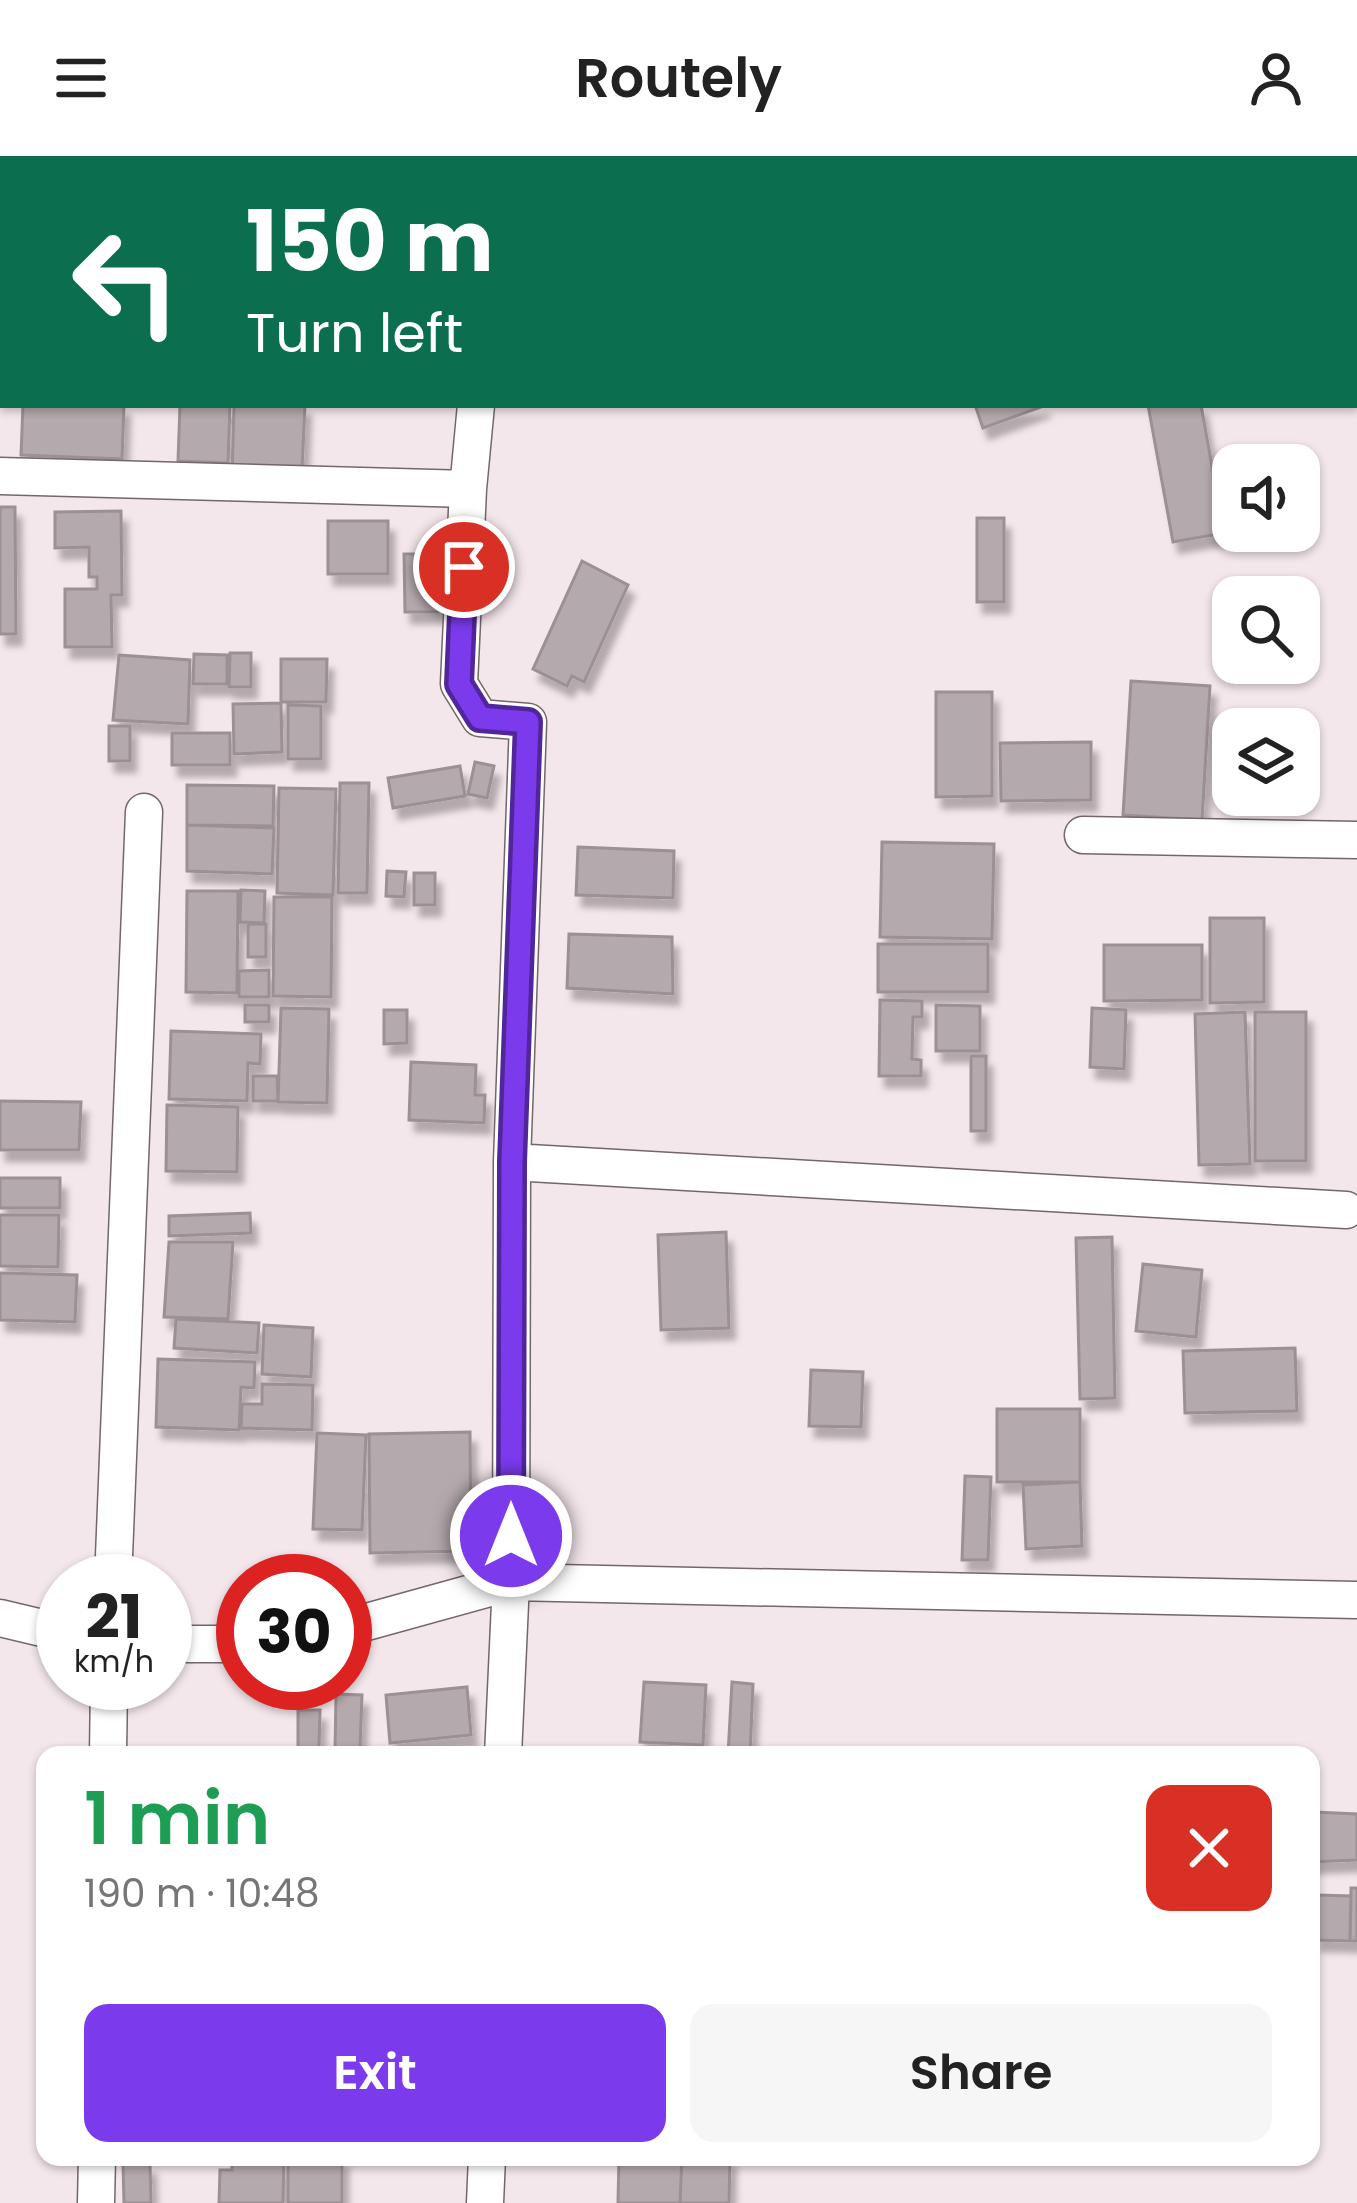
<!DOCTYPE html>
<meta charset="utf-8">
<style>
body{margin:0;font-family:Poppins,sans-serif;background:#f6f6f6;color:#222;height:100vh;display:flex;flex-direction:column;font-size:45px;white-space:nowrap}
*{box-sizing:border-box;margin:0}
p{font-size:39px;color:#767676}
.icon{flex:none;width:66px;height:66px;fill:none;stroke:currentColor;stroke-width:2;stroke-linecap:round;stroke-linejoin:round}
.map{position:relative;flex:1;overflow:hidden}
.drawer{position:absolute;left:36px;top:1590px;width:1284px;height:420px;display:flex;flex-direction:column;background:#fff;border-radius:24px;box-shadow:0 3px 9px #0004}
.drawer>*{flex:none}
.top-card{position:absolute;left:0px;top:0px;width:1359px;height:252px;box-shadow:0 3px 9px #0004;background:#0b6e4f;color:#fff;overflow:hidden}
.buttons{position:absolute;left:1212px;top:288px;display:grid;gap:24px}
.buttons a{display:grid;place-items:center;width:108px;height:108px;border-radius:24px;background:#fff;box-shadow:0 3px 9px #0004;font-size:60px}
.speed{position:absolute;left:36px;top:1398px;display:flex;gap:24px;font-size:60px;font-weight:700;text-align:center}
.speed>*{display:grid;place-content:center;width:156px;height:156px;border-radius:50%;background:#fff;box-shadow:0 3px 9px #0004;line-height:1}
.speed small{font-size:30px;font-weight:400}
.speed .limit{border:18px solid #d22;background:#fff;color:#111}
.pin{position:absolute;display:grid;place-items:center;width:102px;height:102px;color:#fff;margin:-51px;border:6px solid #fff;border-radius:50%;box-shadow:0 3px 12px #0007}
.me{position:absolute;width:132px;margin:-66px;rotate:0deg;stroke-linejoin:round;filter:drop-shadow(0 0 9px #0008)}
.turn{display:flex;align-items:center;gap:42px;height:252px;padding:0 48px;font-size:54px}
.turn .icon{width:156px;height:156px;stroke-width:2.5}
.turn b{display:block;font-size:84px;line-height:102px}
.round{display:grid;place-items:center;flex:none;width:126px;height:126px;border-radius:24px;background:#f6f6f6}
.summary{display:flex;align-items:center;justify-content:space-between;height:204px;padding:0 48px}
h1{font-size:72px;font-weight:600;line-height:90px;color:#1e9e55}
.button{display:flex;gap:24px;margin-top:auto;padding:24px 48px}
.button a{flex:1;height:138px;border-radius:24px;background:#7c3aed;color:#fff;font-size:48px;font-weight:600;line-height:138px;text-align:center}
.button a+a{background:#f6f6f6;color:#222}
header{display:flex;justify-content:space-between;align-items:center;height:156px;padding:0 48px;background:#fff;font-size:54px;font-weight:600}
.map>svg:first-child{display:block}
.building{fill:#b4a9ac;stroke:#9b9094;stroke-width:3;filter:url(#shadow)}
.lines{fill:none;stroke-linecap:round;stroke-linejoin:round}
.minor-casing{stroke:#72676a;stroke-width:39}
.minor{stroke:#fff;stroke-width:36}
.route-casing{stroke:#51269a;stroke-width:30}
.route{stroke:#7c3aed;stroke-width:21}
</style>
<header><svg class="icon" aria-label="menu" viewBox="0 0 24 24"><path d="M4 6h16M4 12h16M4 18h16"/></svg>Routely<svg class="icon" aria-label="person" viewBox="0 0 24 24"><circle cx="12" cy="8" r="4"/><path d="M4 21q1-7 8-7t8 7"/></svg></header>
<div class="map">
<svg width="1357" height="2047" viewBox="0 0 1357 2047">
<defs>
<filter id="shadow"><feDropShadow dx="6" dy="11" stdDeviation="3" flood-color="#0004"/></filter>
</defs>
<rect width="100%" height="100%" fill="#f4e7eb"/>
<path class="building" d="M23,249h101l-2,54 -101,-4z
M180,249h50l-2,58 -50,-2z
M234,249h71l-3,65 -70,6z
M975,249h68l1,1 -61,22z
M1148,249h53l23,128 -51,9z
M0,351h15l1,127h-16z
M121,355l1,84h-11l1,52h-47v-58h32v-12h-8v-30l-34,1v-36z
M977,362h27v84h-27z
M328,365h60v53h-60z
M404,398h33l1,58h-33z
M582,405l46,24 -44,97 -12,-6 -5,10 -34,-17z
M230,497h21v34h-22z
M194,498l33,1v29h-34z
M119,499l71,5 -2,64 -75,-4z
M281,503h46l-1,43h-45z
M1131,525l79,5 -8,134 -79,-5z
M936,536h56v104l-56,1z
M281,547l1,49 -48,2 -1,-50z
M288,549l33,1v53h-33z
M109,570h21v35h-21z
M172,577h58v32h-58z
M1091,586v58l-90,1 -1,-58z
M475,606l19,4 -7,32 -19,-4z
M460,610l5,30 -72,12 -5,-30z
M340,627h29l-2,110h-29z
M187,629l87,1 -1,40 -86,-1z
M279,632l57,1 -3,106 -56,-2z
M187,669l87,3 -2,46 -85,-3z
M882,686l112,2 -2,95 -112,-2z
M578,691l96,4 -1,47 -97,-3z
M387,715l19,1 -2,25 -18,-1z
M414,717h21v32h-21z
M241,734l24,1 -1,32 -24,-1z
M187,735h51l-1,102 -51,-1z
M274,741h58l-1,100 -58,-1z
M1210,762h54v84l-54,1z
M248,768h18v33h-18z
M569,778l103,3 1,57 -106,-6z
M878,788h110v48h-110z
M1104,789h98v55l-98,1z
M269,814v27h-30v-26z
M880,844l42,1v16h-9l-1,42 9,1v16h-42z
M245,849h24v17h-24z
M936,849l44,1v45h-44z
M281,852l48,1 -2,94 -49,-1z
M1092,852l34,2 -2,59 -34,-2z
M384,854h23v33l-23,1z
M1245,856l5,152 -51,1 -4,-151z
M1255,856h51v149h-51z
M171,875l90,3 -1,30 -12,-1 -1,38 -78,-2z
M971,900h15v75h-15z
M411,906l65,3 -1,30h10l-1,28 -75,-3z
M253,920h24l1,25h-25z
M0,945l81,1 -2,48h-79z
M167,949l71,2 -1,65 -71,-1z
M0,1022h60v30h-60z
M250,1057l1,20 -82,3v-20z
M0,1059h59l-1,52 -58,-1z
M726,1076l3,96 -68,2 -3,-95z
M1112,1081l3,161 -35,1 -4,-161z
M169,1086h64l-5,77 -64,-2z
M1143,1108l59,6 -6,67 -60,-6z
M0,1117l77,2 -2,47 -75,-2z
M176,1163l83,4 -2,30 -83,-5z
M264,1169l49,3 -2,49 -49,-3z
M1295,1192l2,63 -112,2 -2,-62z
M158,1203l97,3 -1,26 -13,-1 -2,43 -83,-3z
M811,1214l52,2 -2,55 -52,-1z
M262,1228l51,1 -1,45 -71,-2 1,-24h20z
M997,1253h83v73h-83z
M470,1276l1,119 -101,2 -1,-119z
M317,1277l49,2 -4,95 -49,-1z
M965,1320l26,1 -3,83h-26z
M1080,1326l2,64 -56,3 -3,-64z
M644,1526l62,3 -3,60 -63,-3z
M732,1526l21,2 -3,71h-22z
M467,1531l4,48 -81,8 -4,-48z
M336,1538l26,1 -2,53h-25z
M298,1554h22l-1,38h-21z
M1314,1656l43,2v46l-46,2z
M1351,1732h6v53h-7z
M1317,1739l34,1 -1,45 -35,-1z
M232,2001h52l-1,46h-64l1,-33h12z
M288,2001h54v46h-54z
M619,2001h63l-2,46h-62z
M682,2001h48l-1,46h-49z
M123,2008h27l1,39h-27z"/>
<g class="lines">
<defs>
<path id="minor" d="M663,0v3
M1355,3h2
M0,9h3
M476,249l-8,84 -9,195 21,34 48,4 -16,440 -1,420 -8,173
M0,320l468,13
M1083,679l274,5
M512,1006l834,48
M113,1425l31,-769
M0,1462l63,15
M345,1472l166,-46 846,18
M165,1488h78
M108,1599l1,-72
M96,2047l1,-46
M485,2047l2,-46"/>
</defs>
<use href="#minor" class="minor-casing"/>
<use href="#minor" class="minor"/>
</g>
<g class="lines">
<defs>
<path id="route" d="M464,411l-5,117 21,34 48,4 -16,440 -1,374"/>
</defs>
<use href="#route" class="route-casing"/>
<use href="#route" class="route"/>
</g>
</svg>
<div class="buttons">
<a><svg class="icon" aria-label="sound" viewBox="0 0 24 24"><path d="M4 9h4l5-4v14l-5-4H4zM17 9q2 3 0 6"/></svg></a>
<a><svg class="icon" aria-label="search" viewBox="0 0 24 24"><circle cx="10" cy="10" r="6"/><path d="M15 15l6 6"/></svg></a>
<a><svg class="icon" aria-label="layers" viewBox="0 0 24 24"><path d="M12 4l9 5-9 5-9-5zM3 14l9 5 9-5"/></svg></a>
</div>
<div class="speed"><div>21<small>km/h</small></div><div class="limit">30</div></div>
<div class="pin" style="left:464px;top:411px;background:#d93025"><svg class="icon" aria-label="arrive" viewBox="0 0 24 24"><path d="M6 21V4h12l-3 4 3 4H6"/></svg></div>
<svg class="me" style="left:511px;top:1380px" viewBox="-20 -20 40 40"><circle r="17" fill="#7c3aed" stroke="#fff" stroke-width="3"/><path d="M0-11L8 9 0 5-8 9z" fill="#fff"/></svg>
<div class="top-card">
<div class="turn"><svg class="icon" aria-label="left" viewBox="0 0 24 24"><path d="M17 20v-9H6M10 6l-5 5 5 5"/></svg><div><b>150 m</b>Turn left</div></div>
</div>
<section class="drawer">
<div class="summary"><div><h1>1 min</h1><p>190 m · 10:48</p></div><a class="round" style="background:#d93025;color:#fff"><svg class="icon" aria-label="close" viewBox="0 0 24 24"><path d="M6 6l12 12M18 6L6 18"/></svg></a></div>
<div class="button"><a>Exit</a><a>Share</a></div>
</section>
</div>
